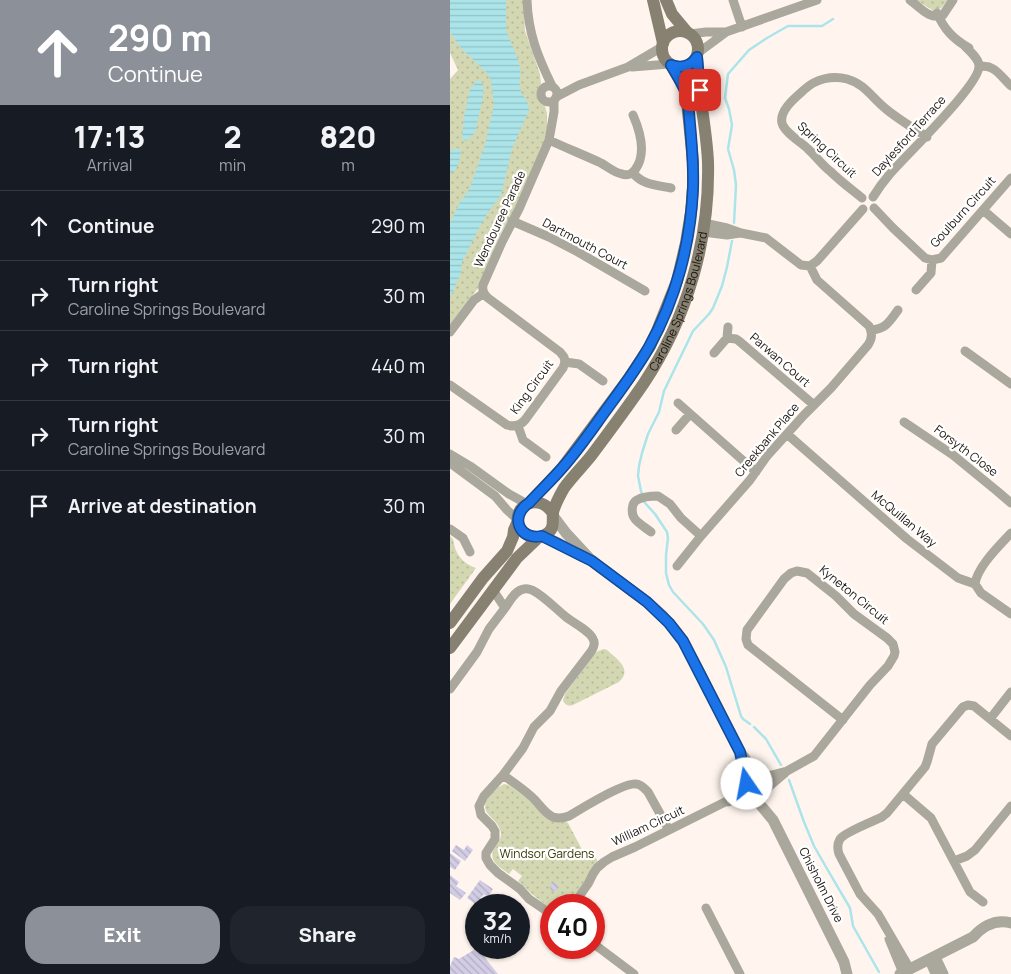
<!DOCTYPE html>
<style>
body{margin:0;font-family:Manrope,sans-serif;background:#20242c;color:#f1f3f6;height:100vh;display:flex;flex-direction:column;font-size:19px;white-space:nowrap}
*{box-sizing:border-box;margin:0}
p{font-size:16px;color:#9ea1a6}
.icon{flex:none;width:28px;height:28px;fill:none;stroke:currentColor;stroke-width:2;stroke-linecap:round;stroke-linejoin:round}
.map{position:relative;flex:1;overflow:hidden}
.sheet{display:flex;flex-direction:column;background:#171b24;width:450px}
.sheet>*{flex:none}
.banner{background:#8c9099;color:#fff;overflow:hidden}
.speed{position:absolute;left:15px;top:894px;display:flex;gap:10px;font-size:25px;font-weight:700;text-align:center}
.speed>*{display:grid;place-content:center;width:65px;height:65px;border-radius:50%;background:#171b24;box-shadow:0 1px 4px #0004;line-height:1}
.speed small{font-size:12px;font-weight:400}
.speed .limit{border:8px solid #d22;background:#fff;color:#111}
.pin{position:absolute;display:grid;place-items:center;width:42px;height:42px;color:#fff;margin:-21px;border-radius:10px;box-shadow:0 2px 8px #0006}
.me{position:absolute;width:55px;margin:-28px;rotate:348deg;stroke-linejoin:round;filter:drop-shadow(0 0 4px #0008)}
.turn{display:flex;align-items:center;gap:18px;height:105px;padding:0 25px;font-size:22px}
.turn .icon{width:65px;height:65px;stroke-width:2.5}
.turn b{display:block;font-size:35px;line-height:42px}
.eta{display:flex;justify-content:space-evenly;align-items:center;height:85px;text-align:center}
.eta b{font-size:30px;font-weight:800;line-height:35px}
.cta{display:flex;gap:10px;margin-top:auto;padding:10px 25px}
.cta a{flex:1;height:58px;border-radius:20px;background:#8c9099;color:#fff;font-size:20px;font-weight:800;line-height:58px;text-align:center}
.cta a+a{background:#20242c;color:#f1f3f6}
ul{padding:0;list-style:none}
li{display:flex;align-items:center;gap:15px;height:70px;padding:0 25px;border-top:1px solid #363941}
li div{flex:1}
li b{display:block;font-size:19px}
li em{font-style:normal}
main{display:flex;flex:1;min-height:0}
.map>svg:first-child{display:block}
.park{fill:url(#park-dots)}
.water{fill:url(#water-rules)}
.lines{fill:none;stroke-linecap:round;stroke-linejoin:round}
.stream{stroke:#abe4e9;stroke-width:2.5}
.building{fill:url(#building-back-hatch)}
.minor{stroke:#aaa79c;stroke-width:9}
.tertiary{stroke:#aaa79c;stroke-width:11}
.secondary{stroke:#868171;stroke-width:12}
.route-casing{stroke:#114b97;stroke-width:12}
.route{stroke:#1a73e8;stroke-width:9}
.labels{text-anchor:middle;stroke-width:4.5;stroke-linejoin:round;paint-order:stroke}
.street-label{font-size:12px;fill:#1d150f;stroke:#fff}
.park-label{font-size:12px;fill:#373a05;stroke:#fff}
</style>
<main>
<section class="sheet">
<div class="banner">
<div class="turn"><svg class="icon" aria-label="ahead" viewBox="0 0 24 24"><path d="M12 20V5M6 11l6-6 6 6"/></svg><div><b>290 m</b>Continue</div></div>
</div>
<div class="eta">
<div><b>17:13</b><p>Arrival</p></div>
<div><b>2</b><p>min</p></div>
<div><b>820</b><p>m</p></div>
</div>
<ul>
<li><svg class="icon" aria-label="ahead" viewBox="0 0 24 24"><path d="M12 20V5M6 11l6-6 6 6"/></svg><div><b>Continue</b></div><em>290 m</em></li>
<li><svg class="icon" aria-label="right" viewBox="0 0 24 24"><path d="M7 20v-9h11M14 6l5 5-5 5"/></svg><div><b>Turn right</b><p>Caroline Springs Boulevard</p></div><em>30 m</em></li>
<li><svg class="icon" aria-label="right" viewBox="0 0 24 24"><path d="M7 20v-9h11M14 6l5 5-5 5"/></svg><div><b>Turn right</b></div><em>440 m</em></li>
<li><svg class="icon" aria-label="right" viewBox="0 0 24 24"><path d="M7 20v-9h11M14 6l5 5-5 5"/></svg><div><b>Turn right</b><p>Caroline Springs Boulevard</p></div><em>30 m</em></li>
<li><svg class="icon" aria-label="arrive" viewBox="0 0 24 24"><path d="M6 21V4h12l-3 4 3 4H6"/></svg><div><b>Arrive at destination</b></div><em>30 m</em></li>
</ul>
<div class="cta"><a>Exit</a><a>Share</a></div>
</section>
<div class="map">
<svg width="561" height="974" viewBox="0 0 561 974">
<defs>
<pattern id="park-dots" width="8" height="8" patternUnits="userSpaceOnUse" patternTransform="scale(1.25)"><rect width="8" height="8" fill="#d3d8b3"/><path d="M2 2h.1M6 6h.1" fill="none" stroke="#b5b899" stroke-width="1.8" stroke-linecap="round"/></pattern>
<pattern id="water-rules" width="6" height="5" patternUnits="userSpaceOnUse" patternTransform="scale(1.25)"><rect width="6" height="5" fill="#abe4e9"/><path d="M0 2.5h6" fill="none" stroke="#93c3c7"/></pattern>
<pattern id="building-back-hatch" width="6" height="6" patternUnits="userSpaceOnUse" patternTransform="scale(1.25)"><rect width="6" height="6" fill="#d2cce5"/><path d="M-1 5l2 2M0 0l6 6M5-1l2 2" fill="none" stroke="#b4aec3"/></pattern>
</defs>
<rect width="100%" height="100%" fill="#fff5ee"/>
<path class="park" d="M0,0h73l2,31 15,43 1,9 -2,13 6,10 2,7v14l-2,11 -28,67 -19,34 -20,49 -28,38v-247l8,-9 -8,-17z
M466,0h33l-9,9 -6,2z
M0,536l3,3c2,15 9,24 23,29l-26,36z
M154,649l3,1c10,9 26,19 12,32l-46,23c-5,2 -9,-1 -10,-5l2,-6 30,-41 3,-2z
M54,784l5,1 23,17 36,21 19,36 8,-3 3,6 -30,43h-17v4l-18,-14 -15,-14 4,-5 -9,-7 -4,5c-13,-10 -23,-14 -12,-30 3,-4 4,-6 4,-11 -2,-16 -25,-19 -12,-36 4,-5 9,-10 15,-13z"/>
<path class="water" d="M0,0h56c1,9 -1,19 0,28 3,14 12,26 14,41 1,6 -1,13 0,19 1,9 9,11 9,22l-17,39 -11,46 -14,19 -11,20 -14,28 -1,10 -11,26v-75l9,-19 11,-16 15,-43 9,-40 -3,-25 -5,-8 -27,-26 -9,-14z
M27,80l6,3v14l-8,36 -9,8 -4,-3 2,-21 6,-27z
M7,148l4,3 -2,11 -4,9 -5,2v-21z"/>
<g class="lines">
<path class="stream" d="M284,223l2,-38 -2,-15 -6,-21 4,-24 -3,-16 -4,-11 3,-24 21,-24 18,-12 21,-12h34l11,-7
M282,241l-5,26 -5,19 -9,22 -4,6 -16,17 -29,60 -5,21 -11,22 -6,19 -3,13 -1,10 3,15 4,12 10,11 12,18 1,6 -2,17v18l3,12 4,7 30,32 11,16 12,27 15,49 2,3 7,5
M304,727l12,12 15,26
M339,780l15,42 10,24 12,21 24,41 3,18 26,46"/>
</g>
<path class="building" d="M6,845l8,5 3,-5 6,5 -8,11 -13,-10z
M0,853l11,8 -6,9 -5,-3z
M0,875l9,7 -3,4 10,7 -6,7 -10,-7z
M30,880l13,9 -5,8 -4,-3 -4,4 3,2 -3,5h-3l-10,-7z
M100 887a4 4 0 1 1 8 0a4 4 0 1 1-8 0Z
M51,898l8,6 -1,1h-12z
M27,948l21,26h-48v-8l4,-9 5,2z"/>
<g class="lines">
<path class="minor" d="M77,0c1,33 11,57 25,86
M283,0l9,27
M460,0c11,8 19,20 33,15l10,-15
M487,13c7,16 16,26 32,35
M240,34l16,-2h20l91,-32
M248,53l27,-20
M182,67l37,-3
M529,67c15,-4 22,10 32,19
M91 94a8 8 0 1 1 16 0a8 8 0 1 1-16 0Z
M106,97l23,-12 49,-18 34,-20
M104,100v12l-5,28 -30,69 -17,33 -19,43c-1,6 1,9 5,13l72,54 4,5 1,5
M99,140c17,8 35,15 52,23 7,4 14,10 21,11 5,2 10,0 13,-4 12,-16 5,-39 -2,-55
M183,173c10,12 23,12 38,15
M423,197c5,-8 10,-15 16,-22 15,-18 91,-90 90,-109 0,-8 -10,-15 -15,-21
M412,198c-11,-9 -22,-17 -32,-27 -8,-6 -14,-15 -22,-22 -6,-6 -24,-17 -26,-26 -3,-13 14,-26 23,-34 11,-10 27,-14 42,-10 18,5 25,19 39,30 12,10 27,19 41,28
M424,208l19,20 32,30 7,2 9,-2 70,-80
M533,210l28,24
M62,221l37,16 29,15 67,39
M254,223l23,5 14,5 25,5 35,27 9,1 7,-5 46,-52
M253,232l24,3 13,-2
M466,290l15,-17 1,-13
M421,330c15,-1 18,-8 27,-20
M0,332l24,-32 10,-7
M277,338l9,1 3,2 75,64
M515,351l46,33
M264,353l13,-15 1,-11
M115,362l14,2 24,17
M0,385l57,40c7,2 13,1 18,-5l35,-48 3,-4 2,-6
M228,403l78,69
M454,422l49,33 44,36 14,12
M68,426l5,14 23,17
M226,430l14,-16
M337,434l120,105 51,39 17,6 6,9 30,21
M0,454l20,12 39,28 18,10
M0,463l45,33 12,14 11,10
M0,529l13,9 7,14
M201,532c-5,-4 -12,-8 -16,-13 -4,-5 -4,-16 2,-19 5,-3 15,-4 21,-4l12,8 11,14 20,18
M227,566l24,-30 49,-56 17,-24 37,-41 27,-27 37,-43c4,-6 5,-12 1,-19l-52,-46 -7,-14
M525,584c2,-17 25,-39 36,-51
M55,608c5,-7 10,-18 19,-19 3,-1 4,0 8,1 12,6 23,18 34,27 6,5 24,14 27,22 3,5 0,10 -3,14l-29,38 -11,20 -16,16 -11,21 -20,27 -19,21 -5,10 2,9 11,11 3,5v8l-9,14v5l4,7 8,8 22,16 9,10 22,15
M0,689l27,-37 12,-23 16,-21 -12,-18
M540,719l21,-27
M53,775c10,7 20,14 29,22 7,6 12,16 21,20 6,2 11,1 16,-1 12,-7 55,-34 67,-32 5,0 9,5 12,8l21,38
M311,778l26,-7 27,-15 56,-71 18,-19 6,-10 1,-4 -2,-8 -6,-6 -33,-24 -18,-18 -29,-23 -10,-2 -6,2 -7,6 -37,51 -1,9 2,6 95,75
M316,789l19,-16
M453,794l28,24 39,74 13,10
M278,802l24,-6
M504,861l13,-5 8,-6 36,-44
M123,905l15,-21 5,-10 4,-6 7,-6 8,-5 23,-10 90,-45 22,-17
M256,908l34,66
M439,939l14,34
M144,944l40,30
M486,957l8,17
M479,960l6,14
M460,969l-32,-55 -18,-20 -21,-40c-2,-6 -2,-10 1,-15 5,-7 34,-18 42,-22l5,-4 38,-46 2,-5 5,-18 31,-37 5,-2 6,1 37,30"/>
<path class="tertiary" d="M104,517l12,16 26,28 55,41 16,14 14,17 6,8 15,28 42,83 19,25 6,5c3,9 -3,15 -12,14l-5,-5 -1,-7 5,-6 7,-1
M92,536l16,7 25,14
M303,796l20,24 71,142 3,12
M450,974l73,-37c10,-11 23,-18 38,-14"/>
<g class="secondary">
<path d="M203,0l10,43"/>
<path d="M216,0l6,14 15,18"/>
<circle cx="230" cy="49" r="18"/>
<path d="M79,503l33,-35 67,-90 21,-32 7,-15 20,-50 9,-38 5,-31 2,-24v-26l-7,-71 -15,-26"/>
<path id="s1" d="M103,514c-12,-22 -42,-10 -34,12 5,11 19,15 29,7 7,-6 4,-13 5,-21 2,-7 7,-17 11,-24 8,-11 18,-21 27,-32 18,-24 36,-48 53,-73 43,-65 66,-143 64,-221 -1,-21 -4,-40 -7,-60 -2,-15 -3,-30 -4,-45"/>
<path d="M0,623l33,-45 24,-27 6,-14 1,-7 4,-9"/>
<path d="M0,648l67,-90 22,-21"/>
</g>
</g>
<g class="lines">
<defs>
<path id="route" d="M250,90l-3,-33c-6,9 -15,12 -26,8 7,12 14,22 17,35 2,29 6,58 5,87 -2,55 -17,112 -44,160 -13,23 -29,44 -45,66 -13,18 -26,37 -41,54 -11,13 -23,24 -34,36 -20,13 -10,38 13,33l50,25 55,41 22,21 14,18 57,111 7,32"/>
</defs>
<use href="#route" class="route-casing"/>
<use href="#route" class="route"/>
</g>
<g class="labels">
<g class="street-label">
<text transform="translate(459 136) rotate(-48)" y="4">Daylesford Terrace</text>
<text transform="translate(377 150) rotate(43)" y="4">Spring Circuit</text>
<text transform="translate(513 212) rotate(-48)" y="4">Goulburn Circuit</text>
<text transform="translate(50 219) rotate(-65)" y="4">Wendouree Parade</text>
<text transform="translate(135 244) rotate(28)" y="4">Dartmouth Court</text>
<text dy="4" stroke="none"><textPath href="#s1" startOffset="361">Caroline Springs Boulevard</textPath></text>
<text transform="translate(330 360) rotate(41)" y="4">Parwan Court</text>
<text transform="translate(82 387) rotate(-54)" y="4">King Circuit</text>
<text transform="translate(317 440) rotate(-50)" y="4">Creekbank Place</text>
<text transform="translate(516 451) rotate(37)" y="4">Forsyth Close</text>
<text transform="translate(454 519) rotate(40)" y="4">McQuillan Way</text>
<text transform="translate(404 595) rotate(39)" y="4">Kyneton Circuit</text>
<text transform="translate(198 826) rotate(-25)" y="4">William Circuit</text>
<text transform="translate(371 885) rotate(63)" y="4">Chisholm Drive</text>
</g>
<g class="park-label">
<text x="97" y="858">Windsor Gardens</text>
</g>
</g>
</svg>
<div class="speed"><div>32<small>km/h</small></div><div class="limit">40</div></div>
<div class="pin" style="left:250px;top:90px;background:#d93025"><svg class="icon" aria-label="arrive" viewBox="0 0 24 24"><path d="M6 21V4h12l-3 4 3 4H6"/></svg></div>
<svg class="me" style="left:297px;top:784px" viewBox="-20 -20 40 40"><circle r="19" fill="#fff"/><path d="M0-13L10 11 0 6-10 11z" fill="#1a73e8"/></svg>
</div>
</main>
